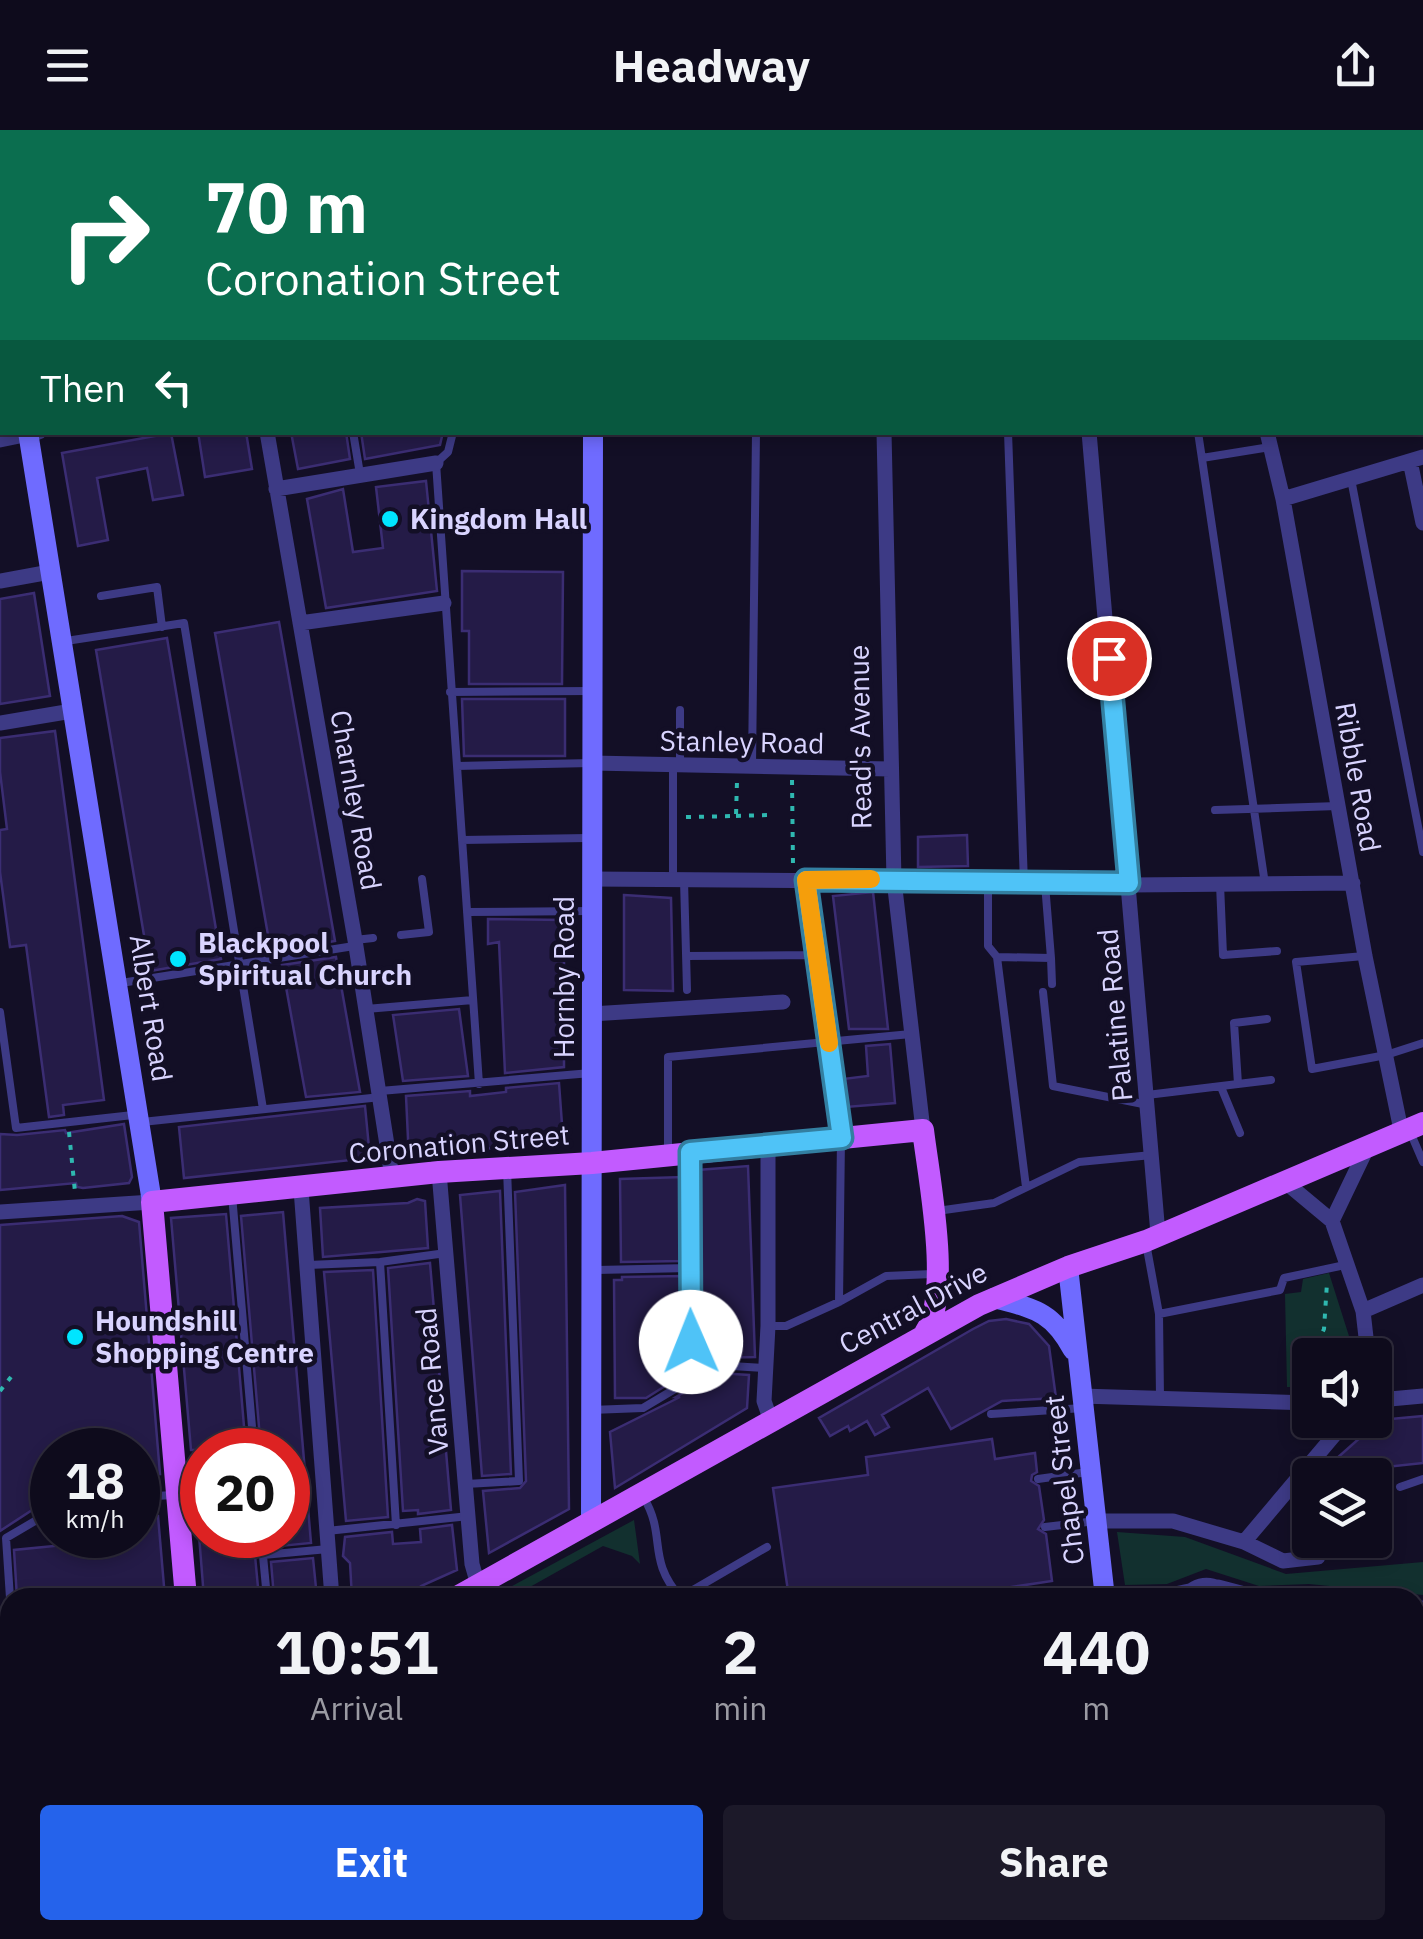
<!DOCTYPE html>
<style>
body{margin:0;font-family:"IBM Plex Sans",sans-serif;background:#1c1929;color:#f1f3f6;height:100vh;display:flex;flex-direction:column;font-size:38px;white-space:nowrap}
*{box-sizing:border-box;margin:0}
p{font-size:32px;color:#9b9ba3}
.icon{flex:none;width:55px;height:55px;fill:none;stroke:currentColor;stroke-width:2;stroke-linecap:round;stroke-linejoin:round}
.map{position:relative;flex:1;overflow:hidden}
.side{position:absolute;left:0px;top:1458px;width:1425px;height:352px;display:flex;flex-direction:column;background:#0e0b1c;border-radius:30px 30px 0 0;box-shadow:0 5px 15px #0003,0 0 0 2px #2e2b3b}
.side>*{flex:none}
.top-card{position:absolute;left:0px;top:0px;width:1425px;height:305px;box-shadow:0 5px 15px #0003,0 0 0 2px #2e2b3b;background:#0b6e4f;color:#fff;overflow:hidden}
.tools{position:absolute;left:1292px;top:1208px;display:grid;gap:20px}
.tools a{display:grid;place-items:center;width:100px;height:100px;border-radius:10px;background:#0e0b1c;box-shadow:0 5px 15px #0003,0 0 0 2px #2e2b3b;font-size:50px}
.speed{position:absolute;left:30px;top:1298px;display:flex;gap:20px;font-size:50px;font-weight:700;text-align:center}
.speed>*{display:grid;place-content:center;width:130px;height:130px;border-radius:50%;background:#0e0b1c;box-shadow:0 5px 15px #0003,0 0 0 2px #2e2b3b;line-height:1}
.speed small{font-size:25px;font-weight:400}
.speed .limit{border:15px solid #d22;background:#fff;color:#111}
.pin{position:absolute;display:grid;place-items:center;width:85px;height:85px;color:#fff;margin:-42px;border:5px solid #fff;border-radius:50%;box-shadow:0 2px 10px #0007}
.me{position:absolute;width:110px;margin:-55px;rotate:359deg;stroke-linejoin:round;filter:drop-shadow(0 0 8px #0008)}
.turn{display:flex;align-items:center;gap:35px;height:210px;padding:0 40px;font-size:45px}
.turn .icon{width:130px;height:130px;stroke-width:2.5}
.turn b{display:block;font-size:70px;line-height:85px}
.then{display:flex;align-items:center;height:95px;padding:0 40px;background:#0003;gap:20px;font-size:38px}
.eta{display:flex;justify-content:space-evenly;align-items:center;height:170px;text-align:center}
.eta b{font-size:60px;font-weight:700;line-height:70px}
.button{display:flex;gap:20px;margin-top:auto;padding:20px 40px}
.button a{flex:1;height:115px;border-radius:10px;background:#2563eb;color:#fff;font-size:40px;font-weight:700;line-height:115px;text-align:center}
.button a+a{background:#1c1929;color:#f1f3f6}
header{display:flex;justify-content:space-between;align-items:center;height:130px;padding:0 40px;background:#0e0b1c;font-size:45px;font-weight:700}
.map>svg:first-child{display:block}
.green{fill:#12302f}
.building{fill:#241b47;stroke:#3b2d73;stroke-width:2.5}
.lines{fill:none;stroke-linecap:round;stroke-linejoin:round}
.path{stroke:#2fb8b0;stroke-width:4;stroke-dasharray:5 8;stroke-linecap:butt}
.lane{stroke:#3d3a85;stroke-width:8}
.street{stroke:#3d3a85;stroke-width:15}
.secondary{stroke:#6f6bff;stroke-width:20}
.primary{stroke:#c25bff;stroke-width:22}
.street-bridge{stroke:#3d3a85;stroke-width:15}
.route-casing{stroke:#337fa1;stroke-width:25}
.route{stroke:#4fc3f7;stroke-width:18}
.slow{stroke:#f59e0b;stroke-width:18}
.poi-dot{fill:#00e5ff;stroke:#130f26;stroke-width:4}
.labels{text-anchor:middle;stroke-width:9;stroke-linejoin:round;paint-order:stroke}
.poi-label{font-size:28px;font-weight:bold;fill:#d9d4ff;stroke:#130f26;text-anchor:start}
.street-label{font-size:28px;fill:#d9d4ff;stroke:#130f26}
</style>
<header><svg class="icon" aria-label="menu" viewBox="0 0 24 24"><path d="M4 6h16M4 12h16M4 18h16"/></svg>Headway<svg class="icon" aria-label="share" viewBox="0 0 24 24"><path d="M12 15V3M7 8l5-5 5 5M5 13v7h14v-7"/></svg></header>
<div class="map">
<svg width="1423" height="1809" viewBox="0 0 1423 1809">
<rect width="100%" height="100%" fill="#130f26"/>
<path class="green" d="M1329,1143l26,82h-45v32h-23l-2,-93 16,-2 2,-13z
M634,1390l6,44 -8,-8 -29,-10 -91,51h-20z
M1117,1402l68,5 101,37 137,-12v33l-114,-11 -50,2 -53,-17 -39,15 -42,1z"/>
<path class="building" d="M198,302h48l6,37 -47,8z
M291,302h55l4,27 -52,10z
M361,302h82l-3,13 -75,14z
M171,303l12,62 -30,5 -6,-32 -50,10 11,62 -30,6 -16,-93z
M426,351l11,110 -111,17 -19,-109 36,-10 10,63 30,-4 -7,-61z
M462,441l101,1 -1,112h-93v-53h-7z
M34,463l16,103 -50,8v-105z
M279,492l56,319 -64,11 -56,-319z
M167,508l54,321 -71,12 -54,-321z
M462,569h103v57h-101z
M55,601l49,369 -41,5 1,10 -15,2 -23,-172 -16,2 -10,-75v-42l7,-1 -7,-57v-34z
M967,705l1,31 -50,1v-30z
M873,762l15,137h-39l-16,-133z
M624,765l47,3 2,93 -49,-1z
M488,789l76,1v147l-59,6 -6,-131 -11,2z
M336,827l24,135 -54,5 -24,-132z
M459,879l9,67 -65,5 -10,-66z
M890,914l5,59 -49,4 -3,-28 25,-3 -2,-30z
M559,953l4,55 -154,22 -3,-64 64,-5v5l36,-4v-4z
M365,976l5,52 -186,20 -5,-51z
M124,994l8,53 -3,6 -46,5 -6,-1 -1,-4 -76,7v-56l17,1 48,-5 1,3z
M748,1036l7,191 -41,1 -15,8 -1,-196z
M683,1047v84l-62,1 -1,-83z
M565,1055l4,324 -80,44 -6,-62 37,-3 6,-7 -11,-289z
M500,1061l11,283 -29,2 -22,-281z
M417,1069l8,2 3,47 -105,9 -3,-49 88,-5z
M283,1082l28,331 -41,4 -1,-12h19v-85h-27l-20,-234z
M226,1084l20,236h-55l-20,-232z
M122,1086l17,6 21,252 -22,2v-26h-86v47l-52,34v-306z
M430,1133l21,247 -33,4v-4l-15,1 -15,-243z
M373,1140l15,247 -42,4 -22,-249z
M684,1146v98l-38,24h-31l-1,-118h8v-3z
M1006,1189l23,5 20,22 7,52 -54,3 -51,28 -23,-41 -46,27 7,12 -14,8 -8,-14 -17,10 -2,-5 -18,10 -11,-18 154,-89 16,-8z
M717,1243l32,2 -2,33 -132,80 -5,-56 70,-35h-4z
M1423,1286v47l-47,5 2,7h-60l62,-55z
M992,1309l3,20 40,-6 2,19 -5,3 -1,6 8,5 5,34 -6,9 8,5 6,47 -114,17h-149l-16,-110 95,-13 -2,-18z
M158,1386l7,82h-148l-3,-48 71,-7 -1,-8h54v-17z
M452,1395l5,45 -36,16 -13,12h-56l-2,-35 -7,-7 2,-19 47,-5 1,12 28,-2 -1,-13z
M199,1405h35l1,12 19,-2 5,53h-55z
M313,1428l4,40 -43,-1 -3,-35z"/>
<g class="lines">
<path class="path" d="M456,2v-2
M735,2v-2
M792,650l1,85
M736,686l33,-1
M686,687l50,-1 1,-35
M69,1002l6,60
M1312,1225l12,-26 3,-46
M1298,1258l12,-28
M0,1261l11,-14"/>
<path class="lane" d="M50,2v-1
M194,2l1,-2
M1422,134h1
M1422,259h1
M353,302l7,42
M453,302l-5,20 -12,11 43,621
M1008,302l16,452
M1198,302l67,452
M1202,328l68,-11
M1351,349l72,373
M101,466l56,-9 5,40
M66,511l118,-18 79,486
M450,562l141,-1
M680,635v-55
M457,636l135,-3
M752,636l4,-334
M1215,680l123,-4
M462,710l126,-2
M673,749v-113
M684,750l3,110
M806,750l21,162
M988,753v63l9,11 54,1 -6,-74
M1220,754l3,71 54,-4
M467,782l124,-1
M401,805l28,-3 -7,-53
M355,810l18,-2
M686,826l129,-1
M1364,826l-68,6 16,107 74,-14 37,-12
M997,827l29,230
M1051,828l1,26
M121,853l233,-37
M1043,862l10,94 95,19
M366,879l107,-9
M0,882l16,116 117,-13
M830,913l11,95 -2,164
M1238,954l-4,-61 33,-4
M1221,957l19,46
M380,961l211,-18
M1147,965l124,-15
M142,992l239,-25
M1411,1004l12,28
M668,1020v-93l243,-23
M690,1028l2,221
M232,1065l22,255
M937,1081l57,-8 85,-41 73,-7
M1146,1113l13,71 1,84
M380,1132l16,263
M308,1135l72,-3 66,-9
M596,1140l94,-2
M1159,1184l121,-24 4,-12 61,-13
M768,1196h18l53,-24 47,-26 46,-2
M591,1280l52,-2 72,-43 50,3
M991,1284l92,-6
M1038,1349l50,-7
M466,1354l53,-3 -12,-312
M1400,1357l23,-8
M138,1367l35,-2
M644,1368c23,39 2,61 37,100
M1045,1397l51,-6
M327,1401l142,-15
M261,1405l6,63
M263,1425l65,-6
M10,1468l-4,-60 46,-27
M674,1468l7,-1 86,-50
M1415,1525l8,1
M1417,1809l6,-28"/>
<path class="street" d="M869,0v2
M1062,0v2
M1422,57h1
M0,99l2,1
M1422,193h1
M267,302l88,508 37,237
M884,302l10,448 29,250
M1089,302l69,802
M1267,302l16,67 82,457 36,174
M0,310l39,-8
M1410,331l13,62
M276,359l160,-26
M1283,369l140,-42
M0,451l50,-9
M300,493l144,-20
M0,593l72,-12
M592,633l298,6
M591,749l538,4
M1129,755l224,-2
M591,884l192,-12
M768,1015v181l-4,75 7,20
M439,1042l33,392 6,21
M1284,1051l48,40 31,90 5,44
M301,1059l31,409
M0,1082l152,-10
M1332,1091l35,-73
M1363,1181l60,-26
M1081,1266l229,7
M1375,1266l15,3 33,-3
M1096,1391h77l71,21 39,19 35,-4
M1244,1412l103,-122
M1218,1457l42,11
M1041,1468l41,-4
M1156,1468l33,-7
M1184,1468c13,-17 32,-17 45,0
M1415,1478h8
M0,1611l10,1
M1415,1622h8
M157,1800l2,9
M618,1800l33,9
M1208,1800l30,9
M1315,1809l3,-9"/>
<path class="secondary" d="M527,0l10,2
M593,0v2
M1177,2l10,-2
M0,131l2,17
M28,302l124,770
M1068,1137l37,331
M994,1168c41,11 58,13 79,52
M591,1391l2,-1089
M379,1809l3,-9
M402,1809l3,-9
M1115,1809l1,-9"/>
<path class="primary" d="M186,1468l-34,-396 287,-30 153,-9 331,-33c6,50 29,163 2,203
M455,1468l524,-293 89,-38 78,-26 277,-118"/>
<path class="street-bridge" d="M1082,1464l43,4"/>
</g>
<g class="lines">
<defs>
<path id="route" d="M691,1212l-1,-190 152,-14 -36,-258 323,3 -20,-225"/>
</defs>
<use href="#route" class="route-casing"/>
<use href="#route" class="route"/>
<path class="slow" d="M829,913l-23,-163 65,-1"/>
</g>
<g class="poi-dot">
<circle cx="390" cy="389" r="10"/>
<circle cx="178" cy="829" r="10"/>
<circle cx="75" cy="1207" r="10"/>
</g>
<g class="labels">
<g class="poi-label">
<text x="410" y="399">Kingdom Hall</text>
<text x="198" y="823">Blackpool<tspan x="198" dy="32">Spiritual Church</tspan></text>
<text x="95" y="1201">Houndshill<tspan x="95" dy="32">Shopping Centre</tspan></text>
</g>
<g class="street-label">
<text transform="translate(860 607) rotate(-91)" y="10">Read's Avenue</text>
<text transform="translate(742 612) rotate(1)" y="10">Stanley Road</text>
<text transform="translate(1358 647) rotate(80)" y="10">Ribble Road</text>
<text transform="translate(356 670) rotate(80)" y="10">Charnley Road</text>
<text transform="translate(564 847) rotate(-90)" y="10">Hornby Road</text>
<text transform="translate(151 878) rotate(81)" y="10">Albert Road</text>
<text transform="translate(1115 885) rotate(-95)" y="10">Palatine Road</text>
<text transform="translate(459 1014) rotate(-5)" y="10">Coronation Street</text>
<text transform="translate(913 1178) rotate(-28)" y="10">Central Drive</text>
<text transform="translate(432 1251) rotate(-95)" y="10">Vance Road</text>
<text transform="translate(1064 1350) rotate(-97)" y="10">Chapel Street</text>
</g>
</g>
</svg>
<div class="tools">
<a><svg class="icon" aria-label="sound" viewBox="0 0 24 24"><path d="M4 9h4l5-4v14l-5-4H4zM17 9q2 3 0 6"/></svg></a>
<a><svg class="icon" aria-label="layers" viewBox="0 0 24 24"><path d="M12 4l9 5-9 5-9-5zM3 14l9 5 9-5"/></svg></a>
</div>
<div class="speed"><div>18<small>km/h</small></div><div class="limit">20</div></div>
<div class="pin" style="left:1109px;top:528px;background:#d93025"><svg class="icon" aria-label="arrive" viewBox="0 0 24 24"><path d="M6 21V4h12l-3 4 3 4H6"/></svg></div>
<svg class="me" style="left:691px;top:1212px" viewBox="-20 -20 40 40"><circle r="19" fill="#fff"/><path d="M0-13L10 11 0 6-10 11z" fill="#4fc3f7"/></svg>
<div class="top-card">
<div class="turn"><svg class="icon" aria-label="right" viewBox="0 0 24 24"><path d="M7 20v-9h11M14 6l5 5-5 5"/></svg><div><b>70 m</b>Coronation Street</div></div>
<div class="then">Then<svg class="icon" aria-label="left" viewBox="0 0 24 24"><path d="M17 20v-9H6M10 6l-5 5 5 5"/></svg></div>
</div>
<section class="side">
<div class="eta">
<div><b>10:51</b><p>Arrival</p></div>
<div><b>2</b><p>min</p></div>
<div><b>440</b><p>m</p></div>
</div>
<div class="button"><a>Exit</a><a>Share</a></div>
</section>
</div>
